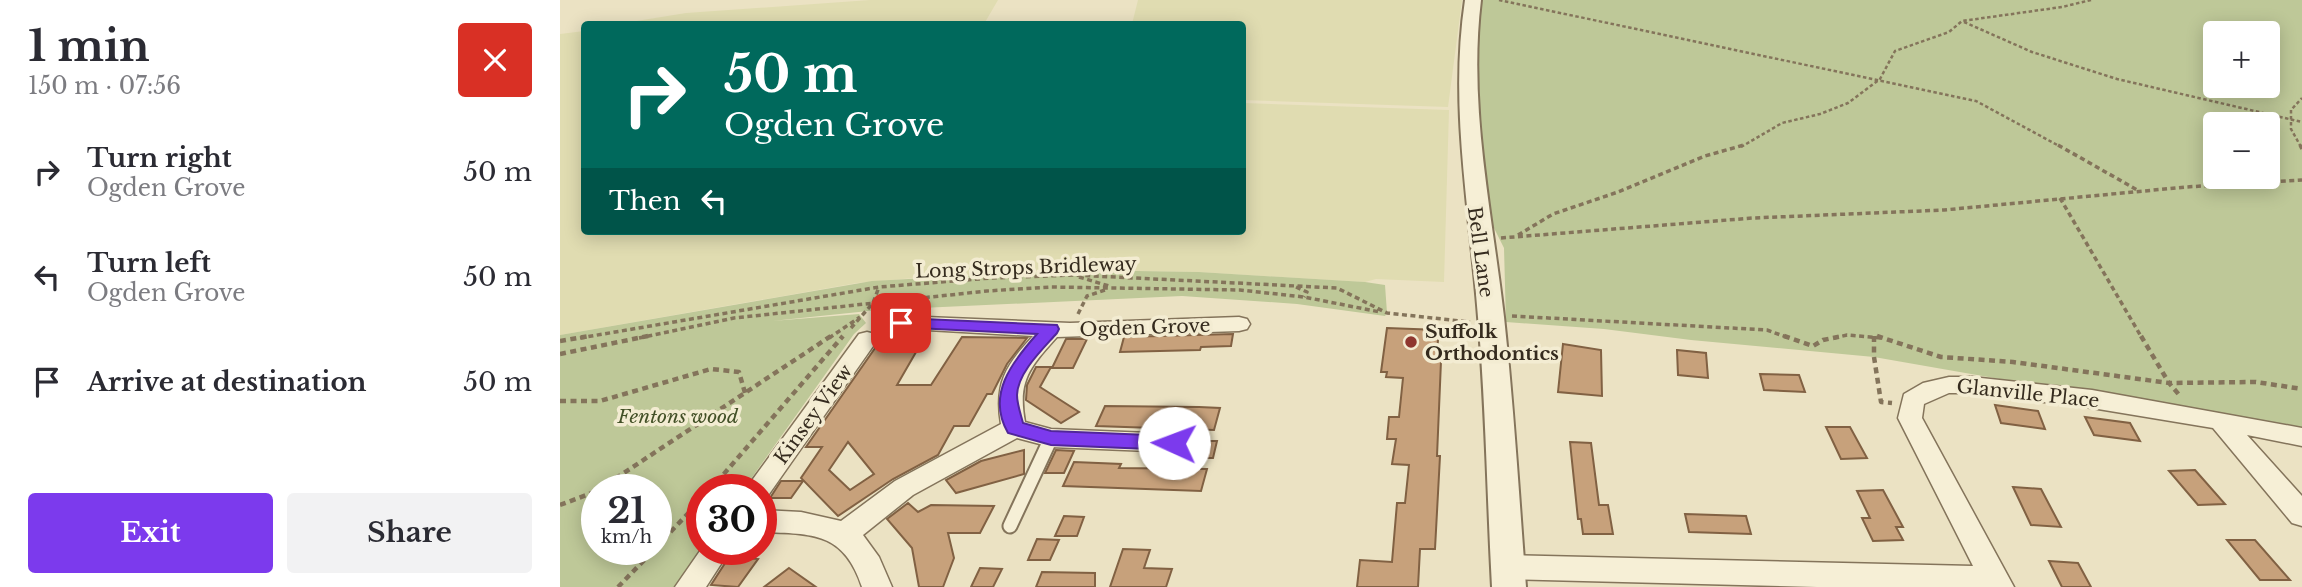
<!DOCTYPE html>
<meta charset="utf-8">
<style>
body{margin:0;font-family:"Libre Baskerville",serif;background:#f2f2f3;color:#2b2b33;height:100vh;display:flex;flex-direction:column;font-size:26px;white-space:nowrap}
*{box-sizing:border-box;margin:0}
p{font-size:23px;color:#7c7c81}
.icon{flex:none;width:38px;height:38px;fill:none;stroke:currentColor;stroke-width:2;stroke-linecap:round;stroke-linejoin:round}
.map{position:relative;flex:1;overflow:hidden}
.panel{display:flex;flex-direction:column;background:#fff;width:560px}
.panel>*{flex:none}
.guide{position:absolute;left:21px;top:21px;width:665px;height:214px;border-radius:7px;box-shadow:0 4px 18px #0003;background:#00695c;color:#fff;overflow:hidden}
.fabs{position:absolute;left:1643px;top:21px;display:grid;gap:14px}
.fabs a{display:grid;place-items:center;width:77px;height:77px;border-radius:7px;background:#fff;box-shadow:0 4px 18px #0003;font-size:35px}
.speed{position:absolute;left:21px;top:474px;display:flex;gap:14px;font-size:35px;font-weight:700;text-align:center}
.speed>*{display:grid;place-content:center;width:91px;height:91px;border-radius:50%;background:#fff;box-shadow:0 4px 18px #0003;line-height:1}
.speed small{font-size:18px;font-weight:400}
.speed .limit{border:10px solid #d22;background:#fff;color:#111}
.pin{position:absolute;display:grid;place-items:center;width:60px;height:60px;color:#fff;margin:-30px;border-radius:14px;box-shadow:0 4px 10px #0006}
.me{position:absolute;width:77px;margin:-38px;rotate:272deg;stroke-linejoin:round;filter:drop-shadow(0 0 5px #0008)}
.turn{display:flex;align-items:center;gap:24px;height:147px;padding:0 28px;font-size:32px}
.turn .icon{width:91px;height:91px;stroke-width:2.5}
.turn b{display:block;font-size:49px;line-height:60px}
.then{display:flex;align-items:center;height:66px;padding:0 28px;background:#0003;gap:14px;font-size:26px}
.round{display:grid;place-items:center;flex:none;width:74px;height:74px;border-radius:7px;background:#f2f2f3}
.headline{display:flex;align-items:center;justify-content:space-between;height:119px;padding:0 28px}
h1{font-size:42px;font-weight:700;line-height:52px}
.action{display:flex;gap:14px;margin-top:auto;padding:14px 28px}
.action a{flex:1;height:80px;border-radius:7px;background:#7c3aed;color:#fff;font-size:28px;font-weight:700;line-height:80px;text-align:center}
.action a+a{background:#f2f2f3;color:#2b2b33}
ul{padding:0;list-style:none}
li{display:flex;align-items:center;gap:21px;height:105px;padding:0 28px}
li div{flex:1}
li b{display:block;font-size:26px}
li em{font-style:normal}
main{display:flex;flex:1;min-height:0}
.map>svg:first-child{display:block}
.farmland{fill:#e0dcb1}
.green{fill:#bec898;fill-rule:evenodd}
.building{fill:#c7a17b;stroke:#816143;stroke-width:2;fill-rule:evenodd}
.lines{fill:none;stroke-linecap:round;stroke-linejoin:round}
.service-casing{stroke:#84745b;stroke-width:17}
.minor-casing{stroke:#84745b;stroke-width:3}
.tertiary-casing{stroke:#84745b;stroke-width:4}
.path-far2{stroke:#84745b;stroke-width:2.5;stroke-dasharray:3.5 2.5;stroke-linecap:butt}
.path-far1{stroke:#84745b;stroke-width:3.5;stroke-dasharray:5 3.5;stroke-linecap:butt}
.path{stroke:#84745b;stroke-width:4.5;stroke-dasharray:6 4.5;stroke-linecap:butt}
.service{stroke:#f6efd6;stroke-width:13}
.minor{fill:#f6efd6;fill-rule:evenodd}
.tertiary{fill:#f6efd6;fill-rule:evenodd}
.route{fill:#7c3aed;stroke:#51269a;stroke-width:2}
.poi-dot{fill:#8f372f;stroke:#f3ecd2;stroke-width:2.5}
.labels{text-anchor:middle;stroke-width:7;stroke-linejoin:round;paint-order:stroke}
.street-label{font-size:19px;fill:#352b1e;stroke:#f3ecd2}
.poi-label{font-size:19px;font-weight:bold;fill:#352b1e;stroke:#f3ecd2;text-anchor:start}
.park-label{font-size:19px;font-style:italic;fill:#425026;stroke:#f3ecd2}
</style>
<main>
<section class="panel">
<div class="headline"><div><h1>1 min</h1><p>150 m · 07:56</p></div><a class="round" style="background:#d93025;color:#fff"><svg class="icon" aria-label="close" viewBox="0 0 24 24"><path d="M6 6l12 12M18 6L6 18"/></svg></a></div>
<ul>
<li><svg class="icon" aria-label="right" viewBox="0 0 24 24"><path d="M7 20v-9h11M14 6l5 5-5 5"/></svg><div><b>Turn right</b><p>Ogden Grove</p></div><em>50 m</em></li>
<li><svg class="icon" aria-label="left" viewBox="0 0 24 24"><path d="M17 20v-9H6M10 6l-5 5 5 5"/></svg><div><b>Turn left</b><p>Ogden Grove</p></div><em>50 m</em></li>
<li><svg class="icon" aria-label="arrive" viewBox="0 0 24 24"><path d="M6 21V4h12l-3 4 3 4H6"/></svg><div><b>Arrive at destination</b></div><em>50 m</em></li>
</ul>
<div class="action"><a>Exit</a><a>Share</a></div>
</section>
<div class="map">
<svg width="1742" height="587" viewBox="0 0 1742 587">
<rect width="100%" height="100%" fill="#ebe2c3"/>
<path class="farmland" d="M310,0h128l-14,24h-366l68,-11z
M578,0h324l-14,107 -205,-7 -1,-76h-110z
M24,31v200h658l1,-128 206,7 -5,172 -68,-3 -11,3 -166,-10 -106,-2 -168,7 -68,6 -297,52v-301z"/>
<path class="green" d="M921,0h821v435l-109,-22 -319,-56 -183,-17 -87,-11 -98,-7 -2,-74 -13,-26 -10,-66 -4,-134zM1656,33h52v53h-52zM1656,124h52v53h-52z
M514,270l125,2 166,10 20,3 2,28 -2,3 -88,-12 -115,-8 -304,14 -106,11 87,-7 7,9 -12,11 -111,156h-41v59l-27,38h-115v-252l312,-54zM37,490h59v60h-59z"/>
<path class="building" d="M827,328l52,2 -3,31h5l-4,95h3l-5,93h-15l-2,38h-61l3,-27 32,2 5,-59h8l4,-38 -17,-1 4,-25h-9l2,-22h10l4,-39 -17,-1 1,-5h-6z
M331,330l36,3 -30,52h34l31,-48 65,1 -20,26 -15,30h-5l-18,32h-15l-16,29 -45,24 -55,37 -37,-38 21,-31h-16l74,-106 -1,-10zM288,442l26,32 -24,16 -21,-20z
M673,334l-2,12 -30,1 -1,3 -80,2 4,-15z
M506,339h21l-14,29h-21z
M1003,344l38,6 1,46 -44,-4z
M1117,350l29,3 2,25 -30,-3z
M476,367h15l-11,20 39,25 -18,11 -35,-23 1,-15z
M1200,374l39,1 6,17 -41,-2z
M1435,405l43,6 7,18 -44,-6z
M545,406l94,1 21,1 -6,22 -118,-4z
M1525,417l45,6 10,18 -46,-6z
M1266,427h24l17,31 -26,1z
M641,441h16l-4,17h-16z
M1010,442l21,1 8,62h9l5,29h-30l-2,-15h-3z
M464,450v24l-68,19 -10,-13 35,-19z
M496,450l18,1 -10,22h-19z
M514,462l47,2 -2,4 88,1 -6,22 -138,-5z
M1635,470l30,34 -27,1 -29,-34z
M221,481h22l-12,17h-21z
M1453,487l28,2 20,38 -30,-2z
M1323,490l20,37h-7l7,13 -30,1 -11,-23h8l-13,-27z
M348,503l10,9 13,-7 63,1 -14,27h-32l6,25 -11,29h-24l-7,-39 -25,-29z
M1125,514l61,2 5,18 -62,-2z
M504,516l20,1 -7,19h-22z
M477,539l22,1 -9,20h-22z
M1667,540h28l35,40h-30z
M563,549l27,1 -6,18 28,1 -6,18h-56z
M169,557l29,2 -20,28 -27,-2z
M1489,561l29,2 13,24h-29z
M229,568l27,19h-52z
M420,568l22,1 -9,18h-22z
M482,572l53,1v14h-59z"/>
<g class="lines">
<defs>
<path id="service" d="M450,526l41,-88"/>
<path id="minor" d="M341,316l169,7 169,-6 8,2 3,5 -3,5 -8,2 -182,6c-26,29 -40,43 -32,85l26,7 123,5 9,2 4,7 -4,7 -9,2 -123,-5 -34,-9 -104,57 -50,40 16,22 13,30h-30c-18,-55 -49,-53 -101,-55v-22l40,2 40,9 54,-40 106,-57c-7,-41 5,-59 32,-88l-140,-8 -3,-5 3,-5z
M307,332l8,2 3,5 -111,158 -6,2v-9h-16l114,-156z
M1389,377h23l120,13 210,38v18l-55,-11 55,61v30l-10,-3 -79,-95 -121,-20 -120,-15h-23l-25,11 -2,14 92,169h-197l-309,-8 -10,-3 -4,-9 4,-9 10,-3 465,11 -75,-148 6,-24 19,-11z
M142,548l28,2 -24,37h-31z"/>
<path id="tertiary" d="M905,0h16c-13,107 11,211 23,317 10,90 15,180 22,270h-34c-5,-90 -6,-180 -14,-270 -8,-106 -29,-211 -13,-317z"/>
</defs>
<use href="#service" class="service-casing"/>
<use href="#minor" class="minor-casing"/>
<use href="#tertiary" class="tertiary-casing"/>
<path class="path-far2" d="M939,0l477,101 85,46
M1404,22l68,30 85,27 185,43
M1181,147l41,-24 38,-9 28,-11 32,-24 15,-28 54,-19 13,-11 100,-14 29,-7
M1741,147l-10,-18v-19l11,-12"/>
<path class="path-far1" d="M1498,145l81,46
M1740,145l2,4
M1500,198l82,140
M958,235l35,-21 65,-22 87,-36 39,-11
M941,238l252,-20 191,-8 242,-23 116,-7
M519,277l30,9
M736,287l11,5 -3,5
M518,314l9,-18 21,-7
M952,316l255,14 22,8
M291,328l22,-25 6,-16
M20,338l299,-51 112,-9 83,-3 263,13 50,25 83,9
M79,338l95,-20 253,-27 64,-4 189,3 64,7 76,15
M269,338l31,-21
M1274,338l13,-3 35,3"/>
<path class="path" d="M1224,336l29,10 10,-6 20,-4
M1314,336v21l7,45 11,1
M1317,336l64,21 72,5 156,21 87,-1 46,7
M1581,336l28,47 12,14
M0,341l30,-5
M0,354l88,-18
M0,401h40l111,-32 28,3 6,21
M38,490l233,-154
M150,490l133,-154
M0,505l37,-14
M132,510l10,2
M96,547l46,-48
M58,587l36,-37"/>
<use href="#service" class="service"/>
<use href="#minor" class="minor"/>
<use href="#tertiary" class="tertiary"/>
</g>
<path class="route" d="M341,318l156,7 2,4 -2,4c-14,16 -39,39 -40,62 0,9 4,20 6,28l28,8 123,5 7,2 3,5 -3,5 -7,2 -123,-5 -43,-12c-22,-38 4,-71 29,-99l-142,-7 -2,-4z"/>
<circle class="poi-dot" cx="851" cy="342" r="7"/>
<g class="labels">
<g class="street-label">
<text transform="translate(921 252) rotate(82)" y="7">Bell Lane</text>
<text transform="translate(466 267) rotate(-2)" y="7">Long Strops Bridleway</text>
<text transform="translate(585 327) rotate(-2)" y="7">Ogden Grove</text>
<text transform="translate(1468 393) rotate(6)" y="7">Glanville Place</text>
<text transform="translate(253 414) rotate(-54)" y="7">Kinsey View</text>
</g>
<g class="poi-label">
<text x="865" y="338">Suffolk<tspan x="865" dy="22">Orthodontics</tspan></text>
</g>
<g class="park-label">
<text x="118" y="423">Fentons wood</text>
</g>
</g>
</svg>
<div class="fabs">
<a>+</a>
<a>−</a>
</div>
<div class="speed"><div>21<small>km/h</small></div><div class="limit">30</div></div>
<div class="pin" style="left:341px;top:323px;background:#d93025"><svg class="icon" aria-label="arrive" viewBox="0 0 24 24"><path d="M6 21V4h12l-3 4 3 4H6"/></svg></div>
<svg class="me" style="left:614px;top:443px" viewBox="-20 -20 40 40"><circle r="19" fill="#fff"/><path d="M0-13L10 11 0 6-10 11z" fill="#7c3aed"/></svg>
<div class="guide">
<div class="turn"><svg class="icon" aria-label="right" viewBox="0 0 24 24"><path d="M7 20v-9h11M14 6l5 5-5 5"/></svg><div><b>50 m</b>Ogden Grove</div></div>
<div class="then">Then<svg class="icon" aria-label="left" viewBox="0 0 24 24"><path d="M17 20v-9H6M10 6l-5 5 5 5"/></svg></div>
</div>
</div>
</main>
